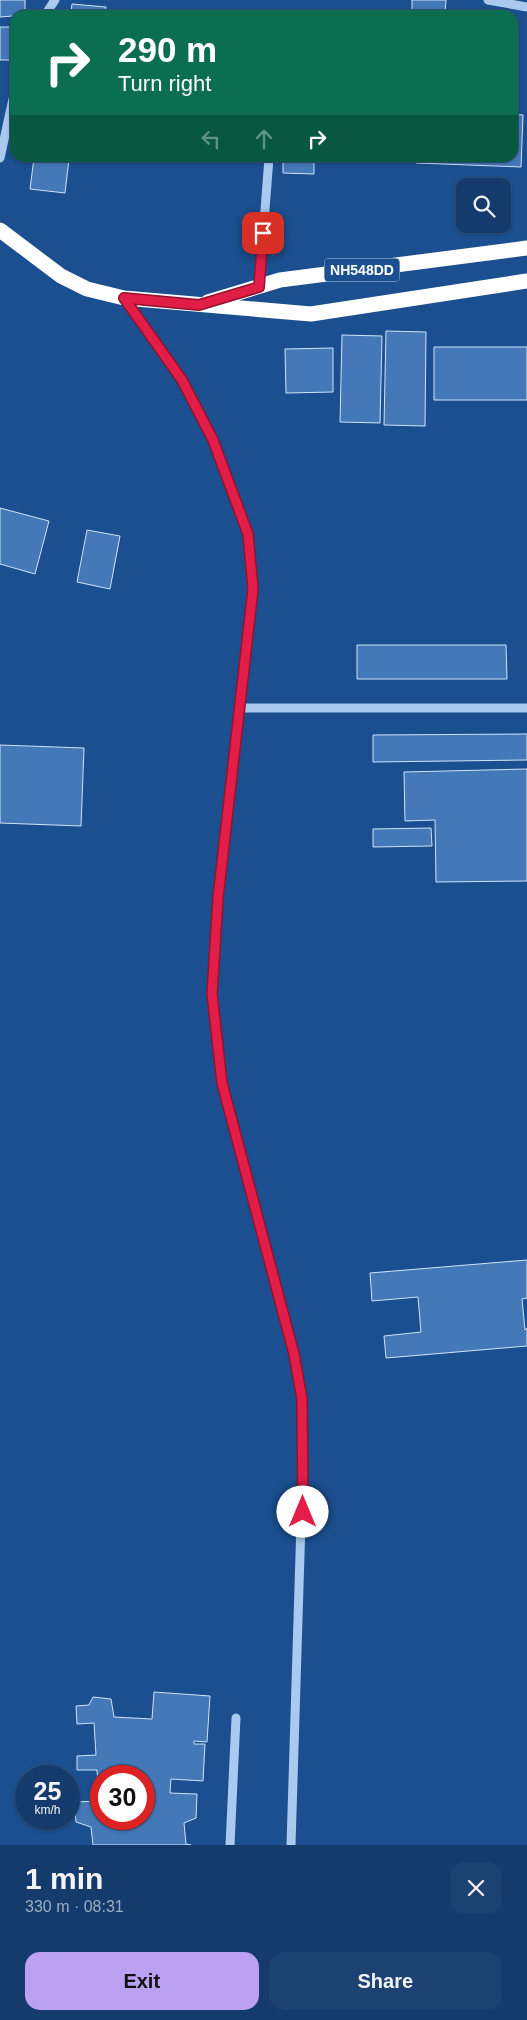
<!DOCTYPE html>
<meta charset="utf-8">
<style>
body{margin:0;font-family:Helvetica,sans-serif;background:#1d4271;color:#f1f3f6;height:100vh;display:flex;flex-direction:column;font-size:19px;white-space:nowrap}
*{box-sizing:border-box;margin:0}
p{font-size:16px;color:#9dadc1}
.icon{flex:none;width:28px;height:28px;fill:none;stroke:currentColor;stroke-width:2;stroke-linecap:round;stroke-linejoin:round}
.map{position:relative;height:1845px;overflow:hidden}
.details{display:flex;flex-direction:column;background:#143b6b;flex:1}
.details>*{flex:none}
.guide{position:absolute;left:10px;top:10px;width:508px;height:152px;border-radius:15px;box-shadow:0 1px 4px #0004,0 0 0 1px #33557e;background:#0b6e4f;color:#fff;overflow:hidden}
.fabs{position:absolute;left:456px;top:178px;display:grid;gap:10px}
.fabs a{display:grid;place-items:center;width:55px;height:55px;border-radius:10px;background:#143b6b;box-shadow:0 1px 4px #0004,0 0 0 1px #33557e;font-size:25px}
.speed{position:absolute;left:15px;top:1765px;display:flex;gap:10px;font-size:25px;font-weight:700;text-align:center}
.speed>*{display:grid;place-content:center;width:65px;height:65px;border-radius:50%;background:#143b6b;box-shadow:0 1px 4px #0004,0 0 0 1px #33557e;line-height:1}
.speed small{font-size:12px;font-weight:400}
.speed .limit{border:8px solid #d22;background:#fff;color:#111}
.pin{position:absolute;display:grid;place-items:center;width:42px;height:42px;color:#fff;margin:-21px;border-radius:10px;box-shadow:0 2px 8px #0006}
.me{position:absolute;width:55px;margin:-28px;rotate:0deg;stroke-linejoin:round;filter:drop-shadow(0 0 4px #0008)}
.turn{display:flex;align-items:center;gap:18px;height:105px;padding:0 25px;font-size:22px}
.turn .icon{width:65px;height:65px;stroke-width:2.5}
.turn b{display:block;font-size:35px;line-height:42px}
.lanes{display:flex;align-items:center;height:48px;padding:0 25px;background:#0003;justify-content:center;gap:25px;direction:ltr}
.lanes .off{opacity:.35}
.round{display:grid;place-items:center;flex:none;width:52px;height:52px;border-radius:15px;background:#1d4271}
.overview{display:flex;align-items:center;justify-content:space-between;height:85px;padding:0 25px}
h1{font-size:30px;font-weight:600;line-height:38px}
.action{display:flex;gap:10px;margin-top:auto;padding:10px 25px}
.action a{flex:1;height:58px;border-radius:15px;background:#bca0f2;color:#111;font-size:20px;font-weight:600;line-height:58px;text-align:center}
.action a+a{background:#1d4271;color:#f1f3f6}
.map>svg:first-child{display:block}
.building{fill:#4478b7;stroke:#cfe3fa;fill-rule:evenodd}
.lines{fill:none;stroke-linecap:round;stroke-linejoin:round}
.minor{stroke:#a9c9ee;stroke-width:9}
.highway{stroke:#fff;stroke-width:15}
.route-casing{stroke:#92132f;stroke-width:12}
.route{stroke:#e11d48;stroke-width:9}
.labels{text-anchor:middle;stroke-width:4;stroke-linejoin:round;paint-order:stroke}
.shield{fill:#1b4f8f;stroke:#bbcadd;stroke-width:1}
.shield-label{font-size:14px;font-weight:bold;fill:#fff}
</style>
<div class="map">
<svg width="527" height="1845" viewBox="0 0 527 1845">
<rect width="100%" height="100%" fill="#1b4f8f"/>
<path class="building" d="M0,0h25v15l-25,2z
M412,0h34l-1,15h-33z
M72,4l34,3 -1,8h-57v-5l23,2z
M0,27h15v33h-15z
M512,114l11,1 -2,52 -105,-4v-5h96z
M34,158l35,1 -4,34 -35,-4z
M283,158h31v16l-31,-1z
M386,331l40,1 -1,94 -41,-1z
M342,335l40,1 -2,87 -40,-1z
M434,347h93v53h-93z
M333,348v44l-47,1 -1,-44z
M0,508l49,13 -14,53 -35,-10z
M87,530l33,6 -10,53 -33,-7z
M357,645h149l1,34h-150z
M527,734v26l-154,2v-27z
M0,745l84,3 -3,78 -81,-3z
M527,769v112l-91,1 -1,-62 -30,1 -1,-49z
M431,828l1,18 -59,1v-18z
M527,1260v38l-5,1 3,31 2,-2v18l-141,12 -2,-22 37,-4 -3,-35 -46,4 -2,-28z
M154,1692l56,4 -3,46 -13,-1v3h11l-2,37 -32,-2 -1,14 27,1 -1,24 -12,5 2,21 5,1h-98l-2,-18 -15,-5 -2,-20 25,-1 -2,-31h-20v-14l19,-1 -2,-32 -17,1 -1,-18 13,-1 4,-8 18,2 3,18 38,2zM101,1776h43v43h-43z"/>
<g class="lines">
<path class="minor" d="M488,0l39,7
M45,15l10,-15
M0,158l15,-68
M259,287l10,-129
M124,298l58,82 31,60 35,94 5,55 -36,328 -4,77 9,89 72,271 8,45 1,59 -12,387
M240,708h287
M230,1845l6,-127"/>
<path class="highway" d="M0,230l61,46 26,13 37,9 187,16 216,-33
M208,302l72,-22 247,-32"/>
</g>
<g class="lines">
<defs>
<path id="route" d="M263,233l-4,54 -60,18 -75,-7 58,82 31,60 35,94 5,55 -35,309 -6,96 10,89 72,271 8,45 1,113"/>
</defs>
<use href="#route" class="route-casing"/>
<use href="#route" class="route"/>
</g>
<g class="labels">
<rect class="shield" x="324.5" y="258.5" width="75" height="23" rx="4"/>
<g class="shield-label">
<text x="362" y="275">NH548DD</text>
</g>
</g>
</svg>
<div class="fabs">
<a><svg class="icon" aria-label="search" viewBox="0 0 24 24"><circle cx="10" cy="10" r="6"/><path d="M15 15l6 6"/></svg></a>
</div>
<div class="speed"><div>25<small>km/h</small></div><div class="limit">30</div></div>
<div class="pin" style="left:263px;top:233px;background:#d93025"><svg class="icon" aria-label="arrive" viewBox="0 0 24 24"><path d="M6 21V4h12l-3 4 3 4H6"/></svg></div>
<svg class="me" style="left:303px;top:1512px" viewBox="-20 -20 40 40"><circle r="19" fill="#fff"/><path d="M0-13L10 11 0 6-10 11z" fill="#e11d48"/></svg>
<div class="guide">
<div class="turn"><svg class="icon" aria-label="right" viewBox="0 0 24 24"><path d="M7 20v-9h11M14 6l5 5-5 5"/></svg><div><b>290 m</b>Turn right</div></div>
<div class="lanes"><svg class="icon off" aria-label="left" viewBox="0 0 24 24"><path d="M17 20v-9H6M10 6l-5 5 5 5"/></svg><svg class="icon off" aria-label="ahead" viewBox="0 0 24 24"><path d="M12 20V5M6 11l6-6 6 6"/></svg><svg class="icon" aria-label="right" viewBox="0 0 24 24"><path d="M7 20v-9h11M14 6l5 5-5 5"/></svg></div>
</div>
</div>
<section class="details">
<div class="overview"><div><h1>1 min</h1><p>330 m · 08:31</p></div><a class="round"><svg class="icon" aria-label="close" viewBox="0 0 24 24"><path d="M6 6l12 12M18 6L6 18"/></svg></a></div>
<div class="action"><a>Exit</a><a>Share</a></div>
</section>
